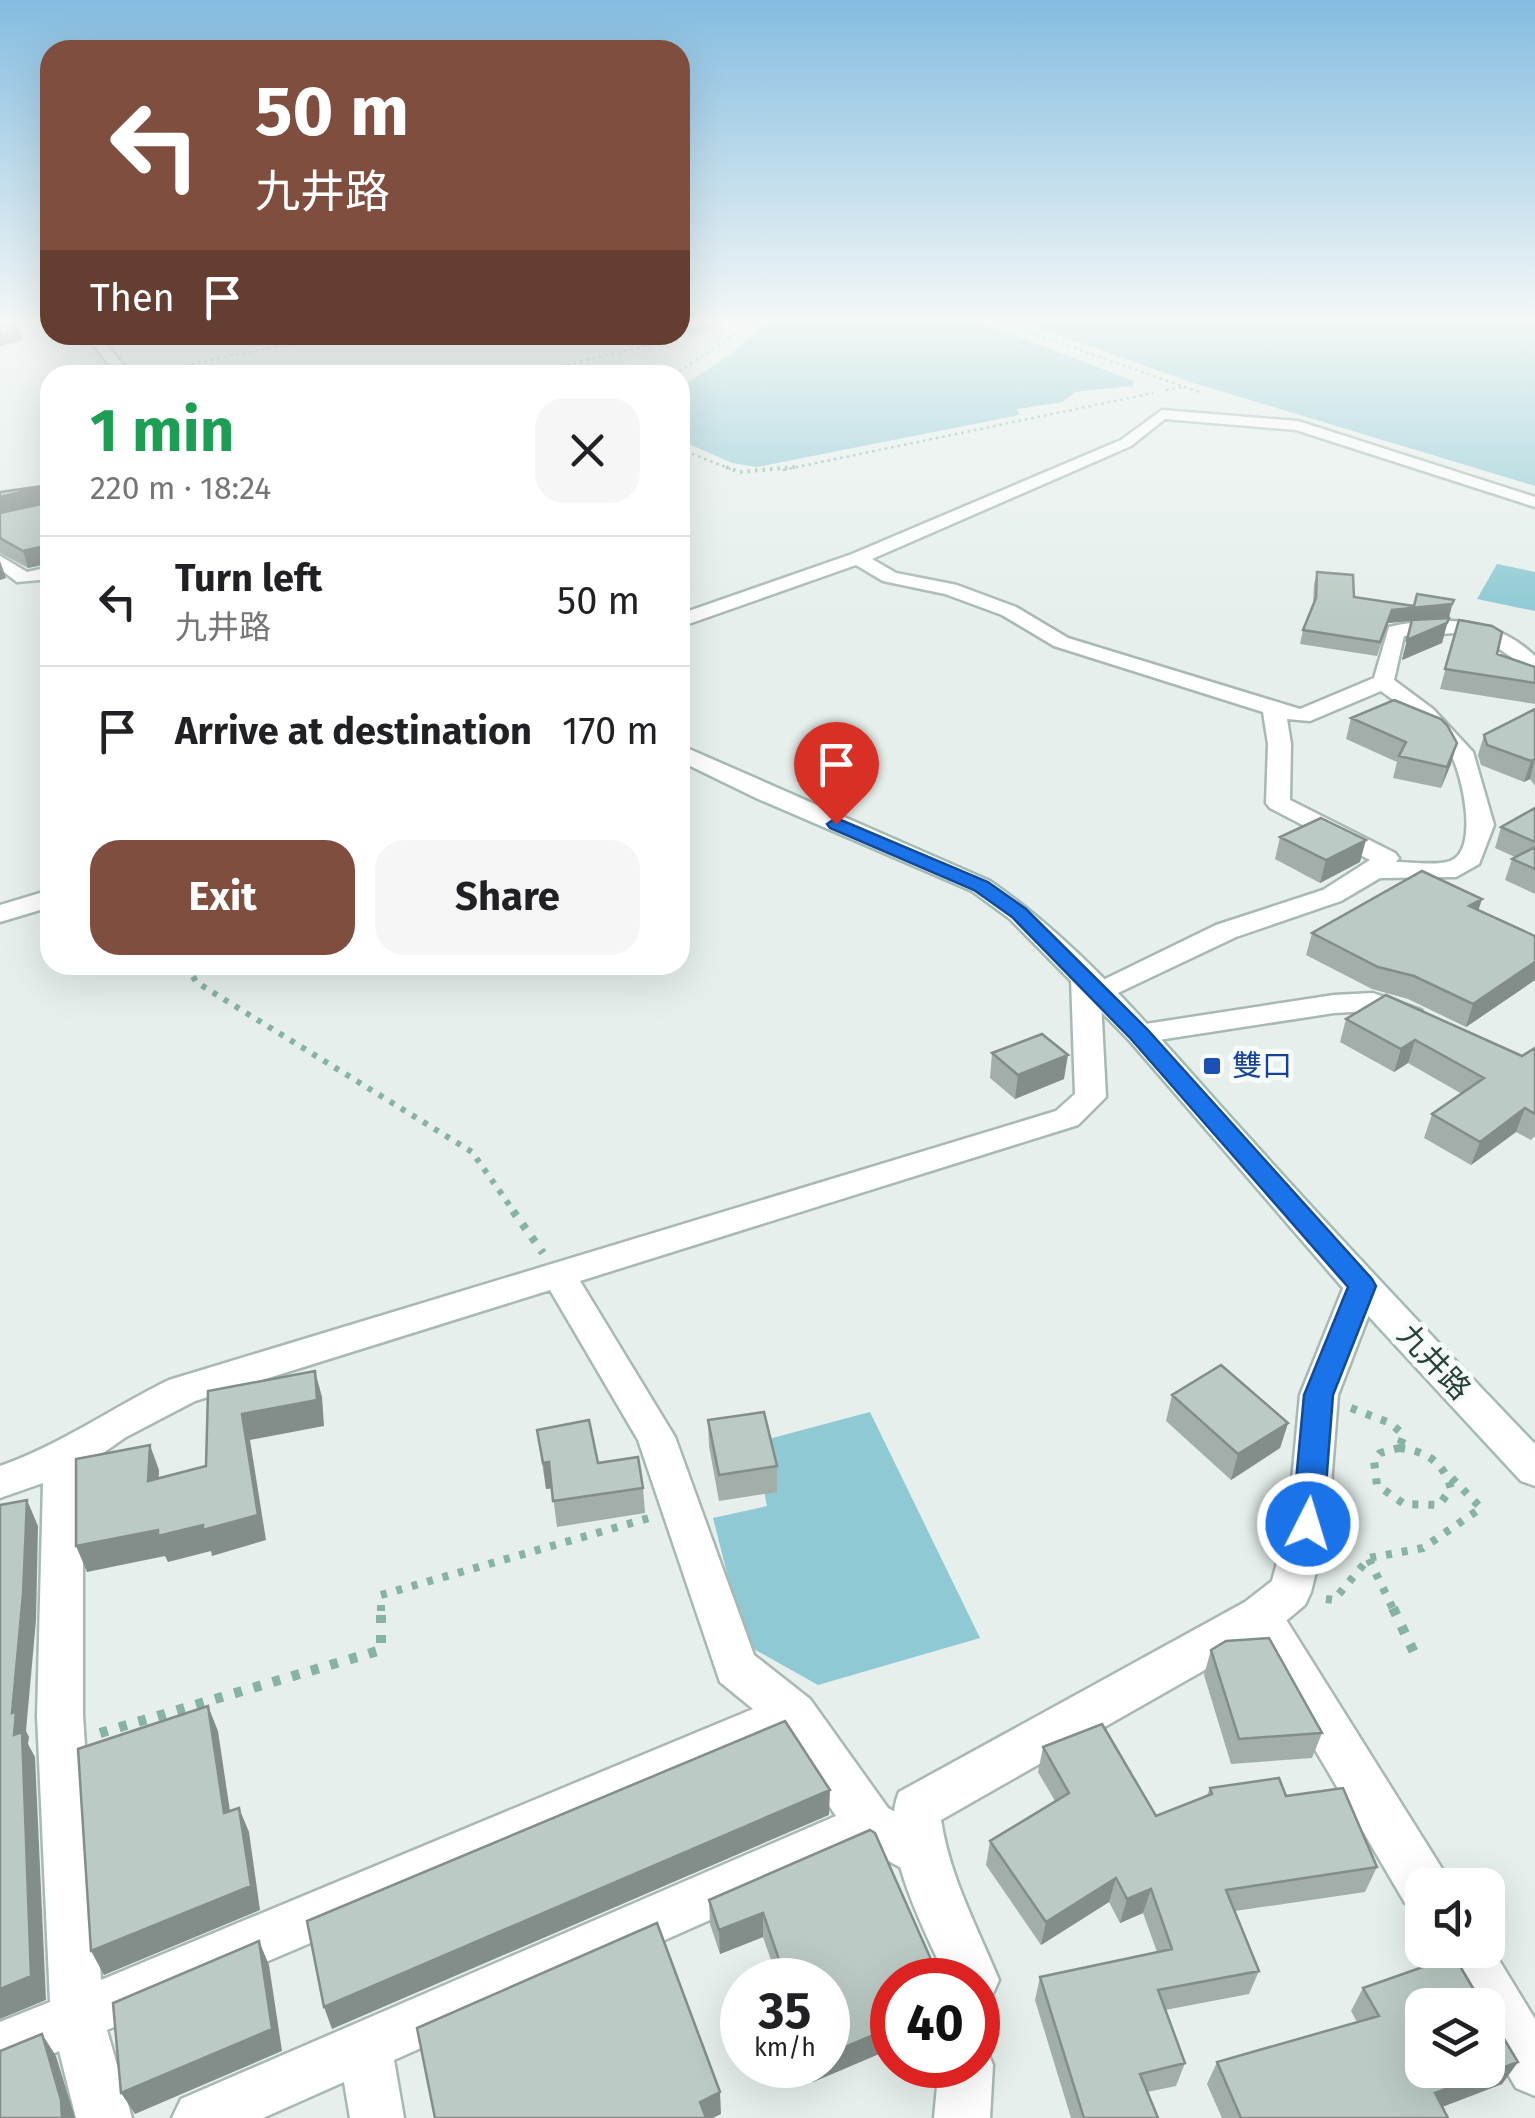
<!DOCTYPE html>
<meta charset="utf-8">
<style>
body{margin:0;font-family:"Fira Sans","Noto Sans TC",sans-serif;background:#f6f6f6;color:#202124;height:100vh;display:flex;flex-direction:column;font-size:38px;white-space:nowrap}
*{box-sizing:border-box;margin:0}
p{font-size:32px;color:#757577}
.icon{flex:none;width:55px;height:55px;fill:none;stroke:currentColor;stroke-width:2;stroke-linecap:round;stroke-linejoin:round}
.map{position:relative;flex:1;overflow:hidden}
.side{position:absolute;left:40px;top:365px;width:650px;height:610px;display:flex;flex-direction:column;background:#fff;border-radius:30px;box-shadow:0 10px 40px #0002}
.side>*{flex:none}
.banner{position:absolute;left:40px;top:40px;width:650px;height:305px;border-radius:30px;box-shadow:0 10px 40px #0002;background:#7f4e3f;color:#fff;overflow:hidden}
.fabs{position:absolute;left:1405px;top:1868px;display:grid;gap:20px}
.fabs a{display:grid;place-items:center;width:100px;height:100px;border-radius:20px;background:#fff;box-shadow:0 10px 40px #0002;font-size:50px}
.speed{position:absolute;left:720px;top:1958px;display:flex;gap:20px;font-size:50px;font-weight:700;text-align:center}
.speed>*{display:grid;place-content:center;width:130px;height:130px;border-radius:50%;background:#fff;box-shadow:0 10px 40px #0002;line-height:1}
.speed small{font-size:25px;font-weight:400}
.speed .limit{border:15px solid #d22;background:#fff;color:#111}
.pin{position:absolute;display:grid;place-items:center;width:85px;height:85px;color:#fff;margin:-102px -42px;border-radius:50% 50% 50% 0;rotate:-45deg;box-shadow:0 0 10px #0007}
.pin .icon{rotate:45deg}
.me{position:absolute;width:110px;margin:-55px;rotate:5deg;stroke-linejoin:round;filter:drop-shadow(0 0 8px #0008)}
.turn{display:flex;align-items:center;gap:35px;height:210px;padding:0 50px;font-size:45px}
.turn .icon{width:130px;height:130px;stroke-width:2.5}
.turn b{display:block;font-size:70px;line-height:85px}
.then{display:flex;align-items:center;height:95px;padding:0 50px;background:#0003;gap:20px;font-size:38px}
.round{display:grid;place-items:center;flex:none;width:105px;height:105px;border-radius:30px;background:#f6f6f6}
.headline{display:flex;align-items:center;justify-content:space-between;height:170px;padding:0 50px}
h1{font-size:60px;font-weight:700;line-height:75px;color:#1e9e55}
.button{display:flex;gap:20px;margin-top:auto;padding:20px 50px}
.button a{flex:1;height:115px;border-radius:30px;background:#7f4e3f;color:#fff;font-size:40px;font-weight:700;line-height:115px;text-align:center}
.button a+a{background:#f6f6f6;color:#202124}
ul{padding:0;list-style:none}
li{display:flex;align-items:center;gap:30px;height:130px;padding:0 50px;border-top:2px solid #e0e0e0}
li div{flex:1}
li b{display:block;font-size:38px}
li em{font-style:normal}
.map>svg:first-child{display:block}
.water{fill:#8ec9d4}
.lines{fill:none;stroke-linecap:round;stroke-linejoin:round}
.stream{stroke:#8ec9d4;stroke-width:5}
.minor-casing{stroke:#a8b8b2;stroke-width:5}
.tertiary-casing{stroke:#a8b8b2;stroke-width:5}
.secondary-casing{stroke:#a4bbb3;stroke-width:5}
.path-far4{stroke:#86b3a5;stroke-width:2.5;stroke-dasharray:2.5 4;stroke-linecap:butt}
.path-far3{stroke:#86b3a5;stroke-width:4;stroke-dasharray:2.5 5;stroke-linecap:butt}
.path-far2{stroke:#86b3a5;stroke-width:6;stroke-dasharray:5 8;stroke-linecap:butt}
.path-far1{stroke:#86b3a5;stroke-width:8;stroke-dasharray:6 10;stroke-linecap:butt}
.path{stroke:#86b3a5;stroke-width:10;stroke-dasharray:8 12;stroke-linecap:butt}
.minor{fill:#fff;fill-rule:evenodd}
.tertiary{fill:#fff;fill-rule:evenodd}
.secondary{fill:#fff;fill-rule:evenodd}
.wall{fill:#a1aea9}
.shaded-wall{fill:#838d89}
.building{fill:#bbcac4;stroke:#838d89;stroke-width:2.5}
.route{fill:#1a73e8;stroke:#114b97;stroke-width:2.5}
.transit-dot{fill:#1a4fb4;stroke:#f7fbf9;stroke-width:4}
.labels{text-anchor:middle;stroke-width:10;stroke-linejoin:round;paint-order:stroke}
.transit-label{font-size:30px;fill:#164399;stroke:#f7fbf9;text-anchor:start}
.street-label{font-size:30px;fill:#24423a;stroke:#f7fbf9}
</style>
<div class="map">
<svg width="1535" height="2118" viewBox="0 0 1535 2118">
<rect width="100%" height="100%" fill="#e6efeb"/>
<path class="water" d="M769,320h205l160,61 -1,5 -58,6 -12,10 -46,7 2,6 -262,52 -25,-4 -52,-23v-52l51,-34z
M1017,320h518v166l-345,-104z
M1497,564l38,8v39l-58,-12z
M870,1412l110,226 -162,47 -73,-41 -32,-126 54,-12 -13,-63z"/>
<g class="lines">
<path class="stream" d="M680,330h22l19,-10"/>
<defs>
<path id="minor" d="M1162,410l136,11 237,76v10l-239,-77 -131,-11 -34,27 -259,113 24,14 61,12 59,22 52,31 232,71 74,-31 15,-51c52,-12 106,-9 146,29v17l-55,-37 -24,-3 -52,3 -10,44 39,29 40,43 21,73 -15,39 -23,13 -76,1 -39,23 -105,36 -135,64 5,96 -28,28 -498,156 95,156 79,218 56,44 78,109 51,30 7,17 -7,17 -17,7 -54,-29 -474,210 10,58h-54l-6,-36 -81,36h-91l9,-19 655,-283 -51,-76 -678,290 25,88h-56l-17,-67 -59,25v-54l50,-20 -13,-286 6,-233 -43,15v-32c60,-21 112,-58 169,-86l887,-269 19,-17 -4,-116 4,-6h20l4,10 117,-57 107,-35 47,-30 -100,-52 -4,-5 2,-59 -5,-32 -209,-66 -52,-31 -57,-21 -62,-13 -27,-16 -176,62v-13l172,-60 269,-114zM1381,691c23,17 54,37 69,62 12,19 30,98 0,108 -14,5 -39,1 -54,1l3,-4 -4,-5 -105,-53 1,-56 -4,-25 23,2zM550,1290l88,150 82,242 33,27 -652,271 -18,-264v-249l43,-30 69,-36z
M0,556l27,16 23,-5v12l-33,3 -17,-13z
M1373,993l48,17 4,6 -4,6 -10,3 -41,-14 -36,2 -195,30 -10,-3 -5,-6 5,-6 10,-3 195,-30z
M1260,1597l15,5 166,265 7,18h-26v25l-17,-7 -160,-273 -7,-14 7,-14z
M1488,1942l47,77v77l-19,-8 -28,-48v-35h-21l-30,-55h51z"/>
<path id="tertiary" d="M0,320h35l-35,8z
M50,890v17l-50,15v-17z
M1362,1273l13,4 5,9 -42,109 -10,128 -17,69 -6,13 -30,25 -334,190c9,58 36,106 58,160l-8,18 -13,6v-24h-31c-22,-50 -70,-136 -48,-188l346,-190 27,-21 16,-58 12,-128 44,-109 5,-9z
M978,2043l7,3 8,19 -3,53h-56l5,-53h39z"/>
<path id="secondary" d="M85,335h13l34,40h-14z
M680,745l310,136c97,67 175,164 254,251 95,106 192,209 291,312v42l-14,-5 -172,-186 -220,-255 -119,-121 -38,-28 -216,-93 -76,-37z"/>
</defs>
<use href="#minor" class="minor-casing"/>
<use href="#tertiary" class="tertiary-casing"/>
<use href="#secondary" class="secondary-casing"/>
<path class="path-far4" d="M994,320l208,73
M147,373l186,-38
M523,375l157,-37
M674,375l82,-55
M1166,390l18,-3
M680,449l53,21
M783,470l370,-77"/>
<path class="path-far3" d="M726,467l13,5 56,-5"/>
<path class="path-far2" d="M187,965l9,17 276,170 43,61"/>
<path class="path-far1" d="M513,1211l30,42
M1351,1408l39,15 14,12 -5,13
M1399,1448c27,3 45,14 52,41l-12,16 -35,-1 -27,-19 -3,-24 6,-8z
M1369,1559l25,52
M1326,1599l8,1 35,-42 54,-10 58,-40 -35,-36
M381,1611v-16l268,-77"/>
<path class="path" d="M1393,1608l25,53
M100,1733l281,-83v-42"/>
<use href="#minor" class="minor"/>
<use href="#tertiary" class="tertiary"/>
<use href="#secondary" class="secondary"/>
</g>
<path class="wall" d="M50,485v79l-22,4 -28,-15v-61z
M1317,572l37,25 60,9 40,-6 -5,17 -21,2 21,-1 -7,25 -40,17 10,-39 -24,2 -11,33 -77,-12 3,-14 10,-26 1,-20z
M1459,620l38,34 38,13v37l-95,-15z
M1535,709v77l-5,-7 -6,3 -43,-17 -3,-10 6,-20z
M1351,718l96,7 4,39 -10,24 -48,-10 4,-16 -51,-23z
M1535,808v86l-30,-14 7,-21 3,-2 -20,-9 6,-21z
M1280,837l80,25 -40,21 -45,-24z
M1478,910l57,26v44l-69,47 -58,-28 -36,-10 -66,-34 6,-22z
M1346,1019l176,37 13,-8v88l-4,4 -15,-8 -45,33 -47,-27 8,-24 30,-20 -54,-31 -14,9 -54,-30z
M992,1053l72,26 -49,20 -25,-21z
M1172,1395l116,28 -8,25 -49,32 -65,-59z
M708,1420l69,46v26l-58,9 -10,-55z
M537,1430l106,58 2,25 -88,14 -5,-39 -6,1z
M1211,1650l111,83 -10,25 -81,6 -27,-89z
M1043,1747l113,69 51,-21 3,-7 76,8 91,71 -12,25 -130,19 24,60 -10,23 -84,16 20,53 -9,23 -29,6 11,26h-87l-36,-118 5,-23 117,-25 -14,-39 -23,10 -11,-21 -68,43 -55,-80 4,-24 65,-40 -17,-29z
M870,1830l63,134 -2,16h-39l-6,71 -73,31 -6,-17h21v-85h-50l-15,-43 -43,17 -10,-30 -1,-24z
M1363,1988l155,74 -16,22 -60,23 6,11h-226l-15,-34 10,-22 140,-40 -6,-11z"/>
<path class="shaded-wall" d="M20,330l3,11 -23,5v-11z
M45,486l4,16 -49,12v-17z
M44,546l5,17 -21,5 -5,-17z
M0,561l6,17 -6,2z
M1452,604l-3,13 -61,6 -11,33 15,-46z
M1447,623l-5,20 -40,17 5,-20z
M1457,743l-6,21 -10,24 6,-21z
M1535,759l-5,20 -6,3 7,-21z
M1366,840l-6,22 -40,21 6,-23z
M1482,899l-7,22 -6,-15z
M1535,962v18l-69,47 7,-23z
M1415,1040l-7,23 -14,9 7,-23z
M1068,1055l-4,24 -49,20 3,-24z
M1525,1108l-9,24 -45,33 9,-23z
M315,1371l7,26 2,29 -74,14 16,100 -54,16 -1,-5 -43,11 -3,-6 -78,16 -11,-26 82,-16 2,6 82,-122z
M1288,1423l-8,25 -49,32 7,-26z
M150,1445l9,25 -1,37 -10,-26z
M549,1462l4,26 -7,1 -3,-26z
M27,1500l11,26 -2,94 -10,111 3,6 -1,7 7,13 11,243 -46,19v-30l14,-254 -2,-22z
M208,1706l10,25 16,107 -10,-25z
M830,1790l-1,25 -497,214 -8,-22z
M239,1808l10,24 11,78 -156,65 -13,-24z
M1116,1878l-7,24 -68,43 5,-23z
M1151,1889l-8,24 -23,10 7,-24z
M763,1913v24l-43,17 -1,-24z
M259,1941l10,24 13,86 -147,63 -14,-21z
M933,1964l-2,16h-13l1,-10z
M892,2018v22l-6,3v8l-73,31 1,-17h14v-11z
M42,2034l14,22 19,62h-13z
M1518,2062l-16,22 -81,31 14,-22z
M720,2092l1,22 -8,4h-12l-1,-16z"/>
<path class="building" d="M0,325l20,5 -20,5z
M50,485v65l-6,-4 -21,5 -23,-13v-25l46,-10 3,-13 -4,-4 -45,11v-5z
M1317,572l36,3 1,22 60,9 3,-12 37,6 -2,4 -60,6 -12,32 -77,-12 13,-32z
M1449,618l-2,5 -40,17 5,-20z
M1459,620l33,6 10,6 -5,22 38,13v16l-90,-14z
M1394,700l47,19 6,6 10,18 -10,24 -48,-11 7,-14 -55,-24z
M1535,709v50l-4,2 -44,-16 -3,-10z
M1535,808v34l-34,-15z
M1321,818l45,22 -40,20 -46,-23z
M1535,847v22l-23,-10z
M1422,871l60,28 -13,7 66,30v26l-62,42 -59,-28 -36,-9 -66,-34z
M1386,995l136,61 13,-8v66l-10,-6 -45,34 -48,-28 52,-36 -69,-38 -14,9 -55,-30z
M1042,1034l26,21 -50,20 -26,-22z
M1221,1365l67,58 -50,31 -66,-59z
M315,1371l2,29 -75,14 16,101 -55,15v-5l-45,11v-6l-82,16v-87l74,-14 -2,36 58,-15 2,-75z
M764,1412l13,54 -58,9 -11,-55z
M589,1420l9,43 40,-6 5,31 -90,13 -4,-39 -6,1 -6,-33z
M27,1500l-4,94 -11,119 4,-1 -2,23 8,-3 9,244 -31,13v-484z
M1269,1638l53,95 -83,6 -28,-89 15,-9z
M208,1706l16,107 15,-5 12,78 -160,65 -13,-202z
M785,1721l45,69 -506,217 -17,-86z
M1102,1724l54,92 56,-22 -2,-6 69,-10 7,18 57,-8 34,79 -151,23 33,81 -101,19 27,73 -45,11 18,44h-74l-44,-141 132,-28 -21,-60 -24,10 -11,-21 -70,44 -56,-81 79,-48 -26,-46z
M870,1830l5,3 58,131 -14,6 4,10h-31v38l-6,5 2,6 -60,25v-74h-42l-23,-67 -44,17 -10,-30z
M657,1923l63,169 -20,10 6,16h-271l-18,-90z
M259,1941l13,88 -151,64 -8,-90z
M1454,1956l29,49h-61v65h66v-58l30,50 -83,31 13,25h-207l-24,-56 162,-46 -16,-28z
M42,2034l19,66 1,18h-62v-67z"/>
<linearGradient id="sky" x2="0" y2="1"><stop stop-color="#84bce0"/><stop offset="0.52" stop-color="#f4f8f6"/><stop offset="1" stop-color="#f4f8f6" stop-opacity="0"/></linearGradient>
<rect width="1535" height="616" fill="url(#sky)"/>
<path class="route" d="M836,818l152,64 38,27 121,120 225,250 4,7 -43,109 -10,129 -5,9 -10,4 -11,-4 -5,-9 12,-129 44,-108 -217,-248 -119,-122 -38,-27 -144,-62 -3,-4z"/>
<rect class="transit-dot" x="1202" y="1056" width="20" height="20" rx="5"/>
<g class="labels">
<g class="transit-label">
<text x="1232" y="1076">雙口</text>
</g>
<g class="street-label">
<text transform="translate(1434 1362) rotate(47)" y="10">九井路</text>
</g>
</g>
</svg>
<div class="fabs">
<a><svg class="icon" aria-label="sound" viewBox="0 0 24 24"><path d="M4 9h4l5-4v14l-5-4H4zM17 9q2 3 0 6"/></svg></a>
<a><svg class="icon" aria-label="layers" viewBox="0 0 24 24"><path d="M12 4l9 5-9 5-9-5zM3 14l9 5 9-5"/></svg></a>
</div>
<div class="speed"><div>35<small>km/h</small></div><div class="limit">40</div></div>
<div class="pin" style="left:836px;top:824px;background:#d93025"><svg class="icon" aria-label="arrive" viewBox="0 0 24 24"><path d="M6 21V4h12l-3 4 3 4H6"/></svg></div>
<svg class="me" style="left:1308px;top:1524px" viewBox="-20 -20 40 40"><circle r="17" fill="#1a73e8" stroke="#fff" stroke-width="3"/><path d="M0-11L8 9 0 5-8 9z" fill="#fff"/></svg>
<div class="banner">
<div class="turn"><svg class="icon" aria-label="left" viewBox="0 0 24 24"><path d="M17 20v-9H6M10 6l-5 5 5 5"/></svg><div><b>50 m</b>九井路</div></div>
<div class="then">Then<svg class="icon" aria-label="arrive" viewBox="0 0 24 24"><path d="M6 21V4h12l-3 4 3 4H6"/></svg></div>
</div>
<section class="side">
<div class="headline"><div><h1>1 min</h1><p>220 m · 18:24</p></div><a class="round"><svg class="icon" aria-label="close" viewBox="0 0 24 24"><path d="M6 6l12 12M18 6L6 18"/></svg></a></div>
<ul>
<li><svg class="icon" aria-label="left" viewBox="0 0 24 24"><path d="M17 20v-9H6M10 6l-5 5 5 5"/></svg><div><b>Turn left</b><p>九井路</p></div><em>50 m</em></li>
<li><svg class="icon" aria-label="arrive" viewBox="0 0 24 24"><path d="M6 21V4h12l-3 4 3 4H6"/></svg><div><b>Arrive at destination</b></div><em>170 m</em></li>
</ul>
<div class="button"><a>Exit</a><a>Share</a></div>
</section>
</div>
